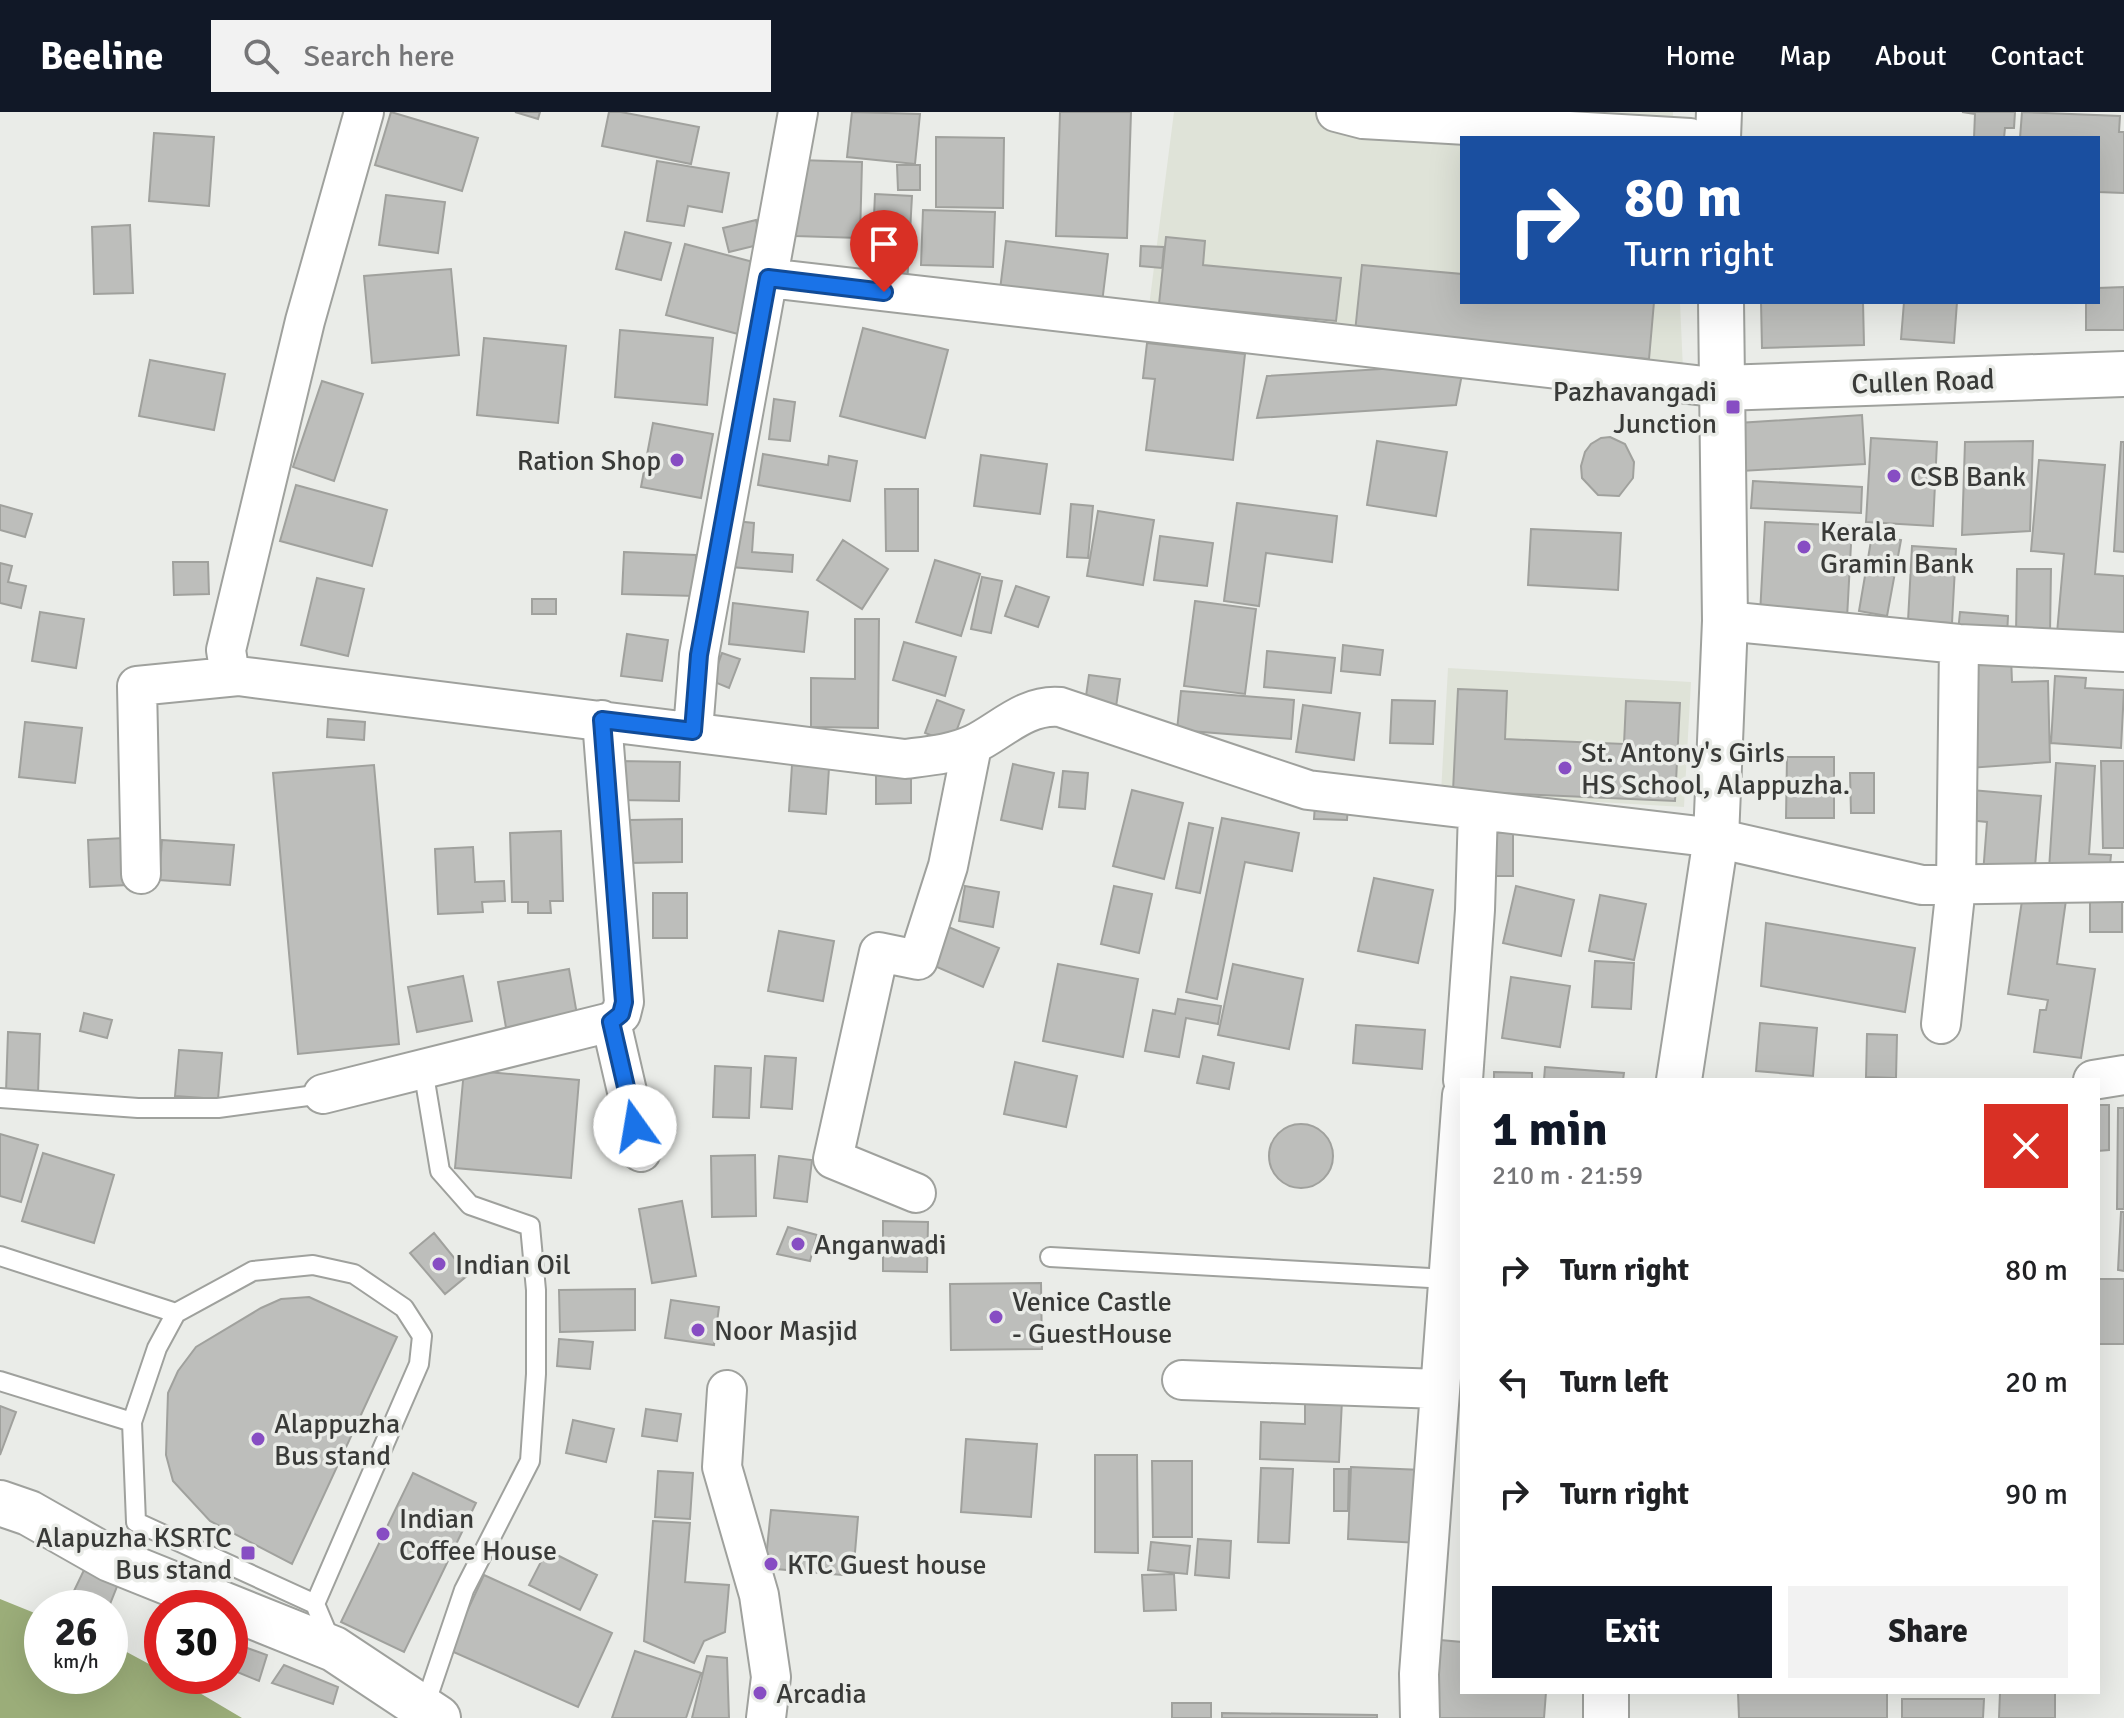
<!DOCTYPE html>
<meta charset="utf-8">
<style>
body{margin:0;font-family:Signika,sans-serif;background:#f2f2f2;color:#202124;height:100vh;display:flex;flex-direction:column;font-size:30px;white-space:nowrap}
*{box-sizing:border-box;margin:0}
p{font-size:26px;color:#757577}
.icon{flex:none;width:44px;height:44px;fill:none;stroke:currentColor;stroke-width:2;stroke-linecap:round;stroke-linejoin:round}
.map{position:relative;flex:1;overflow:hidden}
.drawer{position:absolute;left:1460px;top:966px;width:640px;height:616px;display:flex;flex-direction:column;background:#fff;border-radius:0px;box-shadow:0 8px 32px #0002}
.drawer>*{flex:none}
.top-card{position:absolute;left:1460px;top:24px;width:640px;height:168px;border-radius:0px;box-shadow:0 8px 32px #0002;background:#1a4fa0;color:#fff;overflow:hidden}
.speed{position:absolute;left:24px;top:1478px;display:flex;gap:16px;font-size:40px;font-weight:700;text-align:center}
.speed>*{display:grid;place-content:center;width:104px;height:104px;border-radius:50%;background:#fff;box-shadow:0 8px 32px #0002;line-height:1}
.speed small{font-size:20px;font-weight:400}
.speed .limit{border:12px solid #d22;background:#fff;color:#111}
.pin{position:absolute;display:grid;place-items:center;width:68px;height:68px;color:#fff;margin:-82px -34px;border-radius:50% 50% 50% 0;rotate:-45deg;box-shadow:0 0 8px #0007}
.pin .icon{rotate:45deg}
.me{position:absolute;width:88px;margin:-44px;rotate:347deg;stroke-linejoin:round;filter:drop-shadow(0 0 6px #0008)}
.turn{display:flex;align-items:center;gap:28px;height:168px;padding:0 32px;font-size:36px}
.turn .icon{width:104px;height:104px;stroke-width:2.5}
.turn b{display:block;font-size:56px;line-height:68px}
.round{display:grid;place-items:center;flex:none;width:84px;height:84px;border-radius:0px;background:#f2f2f2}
.head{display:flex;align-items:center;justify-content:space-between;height:136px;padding:0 32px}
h1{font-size:48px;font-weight:700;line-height:60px;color:#111827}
.primary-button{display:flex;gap:16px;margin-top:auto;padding:16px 32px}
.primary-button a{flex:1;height:92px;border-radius:0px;background:#111827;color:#fff;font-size:32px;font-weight:700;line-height:92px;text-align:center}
.primary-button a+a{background:#f2f2f2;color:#202124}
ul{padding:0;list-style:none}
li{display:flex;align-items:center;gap:24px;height:112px;padding:0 32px}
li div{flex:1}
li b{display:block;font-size:30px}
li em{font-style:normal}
header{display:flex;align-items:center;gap:48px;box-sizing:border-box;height:112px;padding:0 40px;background:#111827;color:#fff}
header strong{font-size:38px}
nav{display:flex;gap:44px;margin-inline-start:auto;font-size:28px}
.search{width:560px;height:72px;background:#f2f2f2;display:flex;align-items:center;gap:20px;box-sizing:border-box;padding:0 28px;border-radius:0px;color:#757577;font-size:30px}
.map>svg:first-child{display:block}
.built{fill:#dfe3d8}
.water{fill:#9bad79}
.building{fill:#bdbebb;stroke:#a0a19d;stroke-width:2}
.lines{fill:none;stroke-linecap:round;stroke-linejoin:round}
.service-casing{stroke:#9fa19d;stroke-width:22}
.minor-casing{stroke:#9fa19d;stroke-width:42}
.secondary-casing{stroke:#9fa19d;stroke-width:48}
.service{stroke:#fff;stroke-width:18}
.minor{stroke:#fff;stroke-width:38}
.secondary{stroke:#fff;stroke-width:44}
.route-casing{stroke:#114b97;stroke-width:20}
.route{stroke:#1a73e8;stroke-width:14}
.poi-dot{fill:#874dc3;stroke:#eaece8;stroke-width:3}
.labels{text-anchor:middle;stroke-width:7;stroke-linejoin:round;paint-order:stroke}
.street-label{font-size:28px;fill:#393a38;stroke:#eaece8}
.poi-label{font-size:28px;fill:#393a38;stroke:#eaece8;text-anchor:start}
</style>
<header>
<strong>Beeline</strong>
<div class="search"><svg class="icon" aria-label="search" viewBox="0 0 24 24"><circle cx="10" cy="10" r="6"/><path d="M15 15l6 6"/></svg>Search here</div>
<nav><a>Home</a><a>Map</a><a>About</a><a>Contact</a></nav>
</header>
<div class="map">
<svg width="2124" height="1606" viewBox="0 0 2124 1606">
<rect width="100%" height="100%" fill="#eaece8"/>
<path class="built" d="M1174,0h499l1,26h-212v164h218l3,68 -535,-56z
M1448,556l243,14 -7,125 -243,-14z"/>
<path class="water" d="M0,1487l42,17v60h68v-33l52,28v5h9l71,42h-242z"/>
<path class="building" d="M391,0l87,26 -16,53 -87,-26z
M515,0h25l-2,7z
M609,0h12l78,15 -8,37 -89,-18z
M852,0l68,2 -5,50 -68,-7z
M1060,0h71l-4,126 -71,-2z
M1962,0h53l-1,16h-9l-1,10h-30l1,-24z
M2022,0l98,4 -1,16h5v61l-26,-1v-54h-78z
M154,21l60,4 -5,69 -60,-5z
M936,25l68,1 -1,70 -67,-1z
M798,48l64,2 -2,76 -65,-2z
M657,49l72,12 -7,39 -34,-6 -4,20 -37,-5z
M897,53h23v25h-22z
M875,82l37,2 -5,90 -36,-2z
M386,83l59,7 -7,51 -59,-8z
M923,98l72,2 -2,55 -72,-2z
M756,108l6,24 -33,8 -6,-24z
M130,113l3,68 -39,1 -2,-67z
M625,120l46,11 -10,37 -45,-11z
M1166,125l39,4 -2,24 138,13 -5,43 -177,-17z
M1006,129l102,13 -7,57 -102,-13z
M685,132l72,19 -19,71 -72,-19z
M1141,134l23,1 -2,21 -22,-2z
M1362,153l100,9v28h192l-5,57 -294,-27z
M451,157l8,86 -87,8 -8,-87z
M2124,175v43h-38v-28h12v-14z
M1761,190h102l1,43 -102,3z
M1904,190h53l-3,41 -53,-4z
M863,216l85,22 -23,88 -85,-22z
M620,218l93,8 -6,67 -92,-8z
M484,226l82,8 -8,77 -81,-8z
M1147,231l98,11 -12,106 -87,-10 9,-71 -12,-1z
M150,248l75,14 -11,56 -75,-14z
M1464,252l-8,41 -199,13 10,-42z
M322,269l41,13 -29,87 -41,-14z
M774,287l21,3 -5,39 -21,-2z
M1862,303l3,49 -124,7 -3,-48z
M653,311l60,11 -12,64 -60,-11z
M1610,325l15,7 9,18 -1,16 -14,18 -21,-1 -16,-17 -1,-12 4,-14 6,-8 10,-6z
M1871,326l66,4 -4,84 -67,-4z
M1377,329l70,11 -11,64 -69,-11z
M2033,329l-3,90 -68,4 3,-93z
M2121,330h3v110l-10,-1z
M763,342l65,11 1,-9 28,5 -7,40 -92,-16z
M981,343l66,9 -7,50 -66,-8z
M2039,348l66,5 -10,109 29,2v63l-67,-6 7,-79 -33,-3z
M1753,369l109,6 -1,26 -110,-5z
M296,373l91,25 -15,56 -92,-25z
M885,377h33v62h-32z
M1237,391l100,13 -5,46 -66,-9 -7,53 -35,-5z
M1071,392l22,2 -5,52 -21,-1z
M0,393l32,9 -7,23 -25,-7z
M1098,399l56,9 -11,65 -56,-9z
M735,409l19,2 -2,29 41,3 -1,17 -61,-5z
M1765,410l87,4 -5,92 -87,-4z
M1531,417l90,4 -3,57 -90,-5z
M1872,423l29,5 -14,76 -28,-5z
M1160,424l53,7 -6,43 -53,-6z
M843,428l45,29 -26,40 -45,-29z
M1912,434l44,3 -4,74 -44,-2z
M624,440l72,3 -1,41 -73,-2z
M935,448l45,14 -19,62 -45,-14z
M173,450h35l1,32 -35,1z
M0,451l12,3 -4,16 18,4 -5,22 -21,-5z
M2017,457h34l-1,65h-34z
M982,465l20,4 -11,52 -20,-4z
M317,466l47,11 -16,67 -47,-11z
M1016,474l33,11 -11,30 -33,-11z
M532,487h24v15h-24z
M1195,489l61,8 -11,85 -61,-8z
M733,491l75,9 -4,40 -75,-8z
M40,500l44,7 -8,49 -44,-7z
M1960,500l48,4 -1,20 -49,-4z
M855,507h24l-1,109 -67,-1v-49l44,1z
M627,522l41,6 -6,41 -41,-5z
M904,530l52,15 -11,39 -52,-16z
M1343,533l40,5 -3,25 -39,-4z
M1267,539l68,7 -4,35 -67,-6z
M722,541l18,6 -11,29 -17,-7z
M2011,544l1,26 36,-1 2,81 -81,6 -4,-110z
M1089,563l31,4 -5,35 -31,-4z
M2055,564l31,2 -1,10 39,2 -3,58 -70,-5z
M1458,577l49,2 -2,48 119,5 2,-43 54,2 -5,98 -222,-10z
M1181,579l113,9 -3,39 -114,-9z
M937,588l27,10 -12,33 -27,-10z
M1392,588l43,1 -2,43 -43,-1z
M1303,593l57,8 -6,47 -58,-8z
M328,607l37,3 -1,18 -37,-3z
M25,610l57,6 -7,55 -56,-6z
M1787,645h47v61h-48z
M618,649l62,1 -1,39 -61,-1z
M2101,649h23v87h-21z
M2056,651l39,3 -6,88 22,1 -2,20 -60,-6z
M1013,652l41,9 -12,56 -41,-9z
M374,653l25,279 -101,10 -25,-281z
M792,653l37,3 -3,46 -37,-3z
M911,659v32l-35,1v-32z
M1063,659l25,2 -3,36 -26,-2z
M1850,661h24v40h-23z
M1960,677l81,7 -7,82 -51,-4 4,-52 -29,-3z
M1132,678l51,13 -19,76 -51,-13z
M1315,692l33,1 -1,15 -33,-1z
M1222,706l77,15 -7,38 -47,-9 -28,137 -31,-7z
M682,707v43l-53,1v-43z
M1189,711l24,5 -13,65 -24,-5z
M561,719l2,70h-13l1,12h-23v-11h-16l-2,-69z
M1513,720v44h-24v-43z
M124,726l3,47 -37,2 -2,-47z
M162,728l72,5 -4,40 -71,-5z
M473,735l2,35 29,-1 1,20 -23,1 1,10 -45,2 -3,-65z
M1374,766l59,12 -15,73 -60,-12z
M965,774l34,6 -6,35 -34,-6z
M1114,774l38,8 -13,59 -38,-9z
M1516,774l58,14 -13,56 -58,-13z
M653,781h34v45h-34z
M2023,782l43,6 -9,64 38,5 -14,89 -47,-6 6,-42h6l2,-10 -40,-6z
M1600,783l46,9 -12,56 -45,-9z
M2090,790h32v30h-32z
M1766,811l149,25 -10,64 -144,-26z
M946,814l53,22 -16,39 -53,-23z
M779,819l55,10 -11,60 -55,-10z
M1595,849l39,2 -3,46 -39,-2z
M1058,852l80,15 -15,78 -80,-16z
M1233,852l70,15 -14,70 -71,-14z
M569,857l10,57 -71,13 -10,-57z
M463,864l9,45 -55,11 -9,-45z
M1511,865l59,9 -10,61 -58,-9z
M1178,887l43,7 -3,18 -32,-6 -7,39 -34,-6 8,-41 22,4z
M84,901l28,7 -5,18 -27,-7z
M1760,911l57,5 -4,48 -57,-5z
M1356,913l69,5 -3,39 -69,-6z
M8,920l32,2 -2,59 -32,-1z
M1867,922l30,1 -1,43 -30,-1z
M179,938l43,3 -4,46 -43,-3z
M765,944l31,2 -4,51 -31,-2z
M1203,944l31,7 -5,26 -32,-6z
M1015,950l62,14 -11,51 -62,-13z
M715,954l36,2 -2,50 -36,-1z
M1545,955l79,6 -1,7h-79z
M464,958l115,10 -8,98 -116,-10z
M1494,960l38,1v7h-38z
M2098,993h11v45l-11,1z
M2118,996h6v101h-7z
M1269 1044a32 32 0 1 1 64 0a32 32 0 1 1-64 0Z
M0,1022l38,11 -17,57 -21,-6z
M43,1041l71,22 -20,68 -72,-22z
M755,1043l1,61 -44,1 -1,-61z
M779,1044l33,4 -5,42 -33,-4z
M682,1089l14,75 -44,7 -13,-74z
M2121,1100h3v59l-6,-1z
M883,1109l45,1 -1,50 -44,-1z
M788,1115l29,8 -7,26 -33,-7z
M434,1121l34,42 -23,19 -35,-41z
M2098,1167h26v65h-26z
M1041,1171l1,66 -91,1 -1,-66z
M635,1177v41l-75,2 -1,-42z
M309,1185l88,40 -105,227 -82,-43 -37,-40 -7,-26 2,-62 10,-22 18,-24 65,-39 20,-9z
M671,1188l48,7 -5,38 -49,-7z
M559,1227l34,3 -3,27 -33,-3z
M1305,1287l37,1 -3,62 -79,-3 1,-37 44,2z
M0,1294l16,6 -16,43z
M646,1297l35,5 -4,27 -35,-5z
M573,1308l41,9 -8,33 -40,-9z
M966,1327l71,5 -6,73 -70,-5z
M1095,1343h42l1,98 -43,-1z
M1152,1349h40v76h-39z
M1351,1355l72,3 -4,73 -71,-4z
M1261,1356l32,1 -4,74 -31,-1z
M1334,1357h15l-1,42h-14z
M658,1359l35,2 -3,46 -35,-2z
M413,1361l63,30 -72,149 -63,-30z
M771,1398l87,7 -5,59 -88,-8z
M653,1409l37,2 -5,59 44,3 -4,47 -21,9 -10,22 -50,-22z
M1198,1427l33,2 -2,37 -34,-3z
M1151,1430l39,4 -3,28 -39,-4z
M547,1438l50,25 -17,35 -51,-25z
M84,1458l34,14 -8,20 -38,-9z
M1174,1462l2,36 -32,1 -2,-36z
M484,1463l128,58 -34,74 -129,-57z
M1440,1528l22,2v50h84l-2,26h-110z
M233,1531l34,12 -8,26 -29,-12v-21z
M635,1539l66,22 -15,45h-74z
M707,1544l20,2 2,60h-37z
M284,1553l54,22 -5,17 -61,-21z
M1738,1580h149v26h-148z
M2000,1580h55v26h-56z
M1902,1587h82l-1,19h-81z
M1172,1591h39v15h-39z
M1222,1601l155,2v3h-155z"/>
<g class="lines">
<defs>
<path id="service" d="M423,957l17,102 30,34 60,21 6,64v84l-6,87 -66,129 -40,118
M0,986l138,10h80l105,-14
M0,1144l176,57
M1050,1145l398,22
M0,1269l132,41
M315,1492l104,-240 3,-28 -18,-28 -50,-34 -41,-9 -60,6 -77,42 -19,35 -25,74 4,100 179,82 16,38"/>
<path id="minor" d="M364,0l-59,209 -79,329 3,19 9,7 667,83c23,-3 48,-5 69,-15 28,-14 52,-40 86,-37l248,83 408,48 206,47 202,-3
M1336,0l27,7 327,19
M768,166l954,110
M1725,509l234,23 165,8
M693,619l6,-76 99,-543
M141,762l-4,-188 101,-10
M611,910l30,130
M1941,912l15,-138 3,-242
M1463,968l12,-170 3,-100
M2093,968l31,-5
M323,982l288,-72 10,-8 3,-12 -22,-282
M916,1081l-83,-34 46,-207 39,8 30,-94 24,-120
M1182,1268l258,9
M727,1278l-5,77 37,128 12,82 -5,41
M1420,1606l-1,-44 43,-579"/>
<path id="secondary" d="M1718,26l1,-26
M1722,276l402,-14
M1679,968l37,-242 9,-217 -4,-319
M0,1391l29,10 81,46 224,90 104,69
M1606,1606v-26"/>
</defs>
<use href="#service" class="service-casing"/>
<use href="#minor" class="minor-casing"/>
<use href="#secondary" class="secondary-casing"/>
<use href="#service" class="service"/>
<use href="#minor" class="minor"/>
<use href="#secondary" class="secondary"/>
</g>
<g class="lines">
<defs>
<path id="route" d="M635,1014l-24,-104 10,-8 3,-12 -22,-282 91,11 6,-76 69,-377 116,14"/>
</defs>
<use href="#route" class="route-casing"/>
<use href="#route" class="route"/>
</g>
<g class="poi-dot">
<rect x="1725" y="287" width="16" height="16" rx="4"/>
<circle cx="677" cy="348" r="8"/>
<circle cx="1894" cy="364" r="8"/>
<circle cx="1804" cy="435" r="8"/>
<circle cx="1565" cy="656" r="8"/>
<circle cx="798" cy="1132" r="8"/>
<circle cx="439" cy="1152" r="8"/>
<circle cx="996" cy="1205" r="8"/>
<circle cx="698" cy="1218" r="8"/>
<circle cx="258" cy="1327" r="8"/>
<circle cx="383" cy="1422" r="8"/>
<rect x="240" y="1433" width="16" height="16" rx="4"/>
<circle cx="771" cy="1452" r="8"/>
<circle cx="760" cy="1581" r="8"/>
</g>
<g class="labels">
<g class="street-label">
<text transform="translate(1923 269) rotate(-2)" y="10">Cullen Road</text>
</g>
<g class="poi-label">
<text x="1717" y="289" text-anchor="end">Pazhavangadi<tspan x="1717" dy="32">Junction</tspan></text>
<text x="661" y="358" text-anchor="end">Ration Shop</text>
<text x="1910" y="374">CSB Bank</text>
<text x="1820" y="429">Kerala<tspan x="1820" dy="32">Gramin Bank</tspan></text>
<text x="1581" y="650">St. Antony's Girls<tspan x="1581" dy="32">HS School, Alappuzha.</tspan></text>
<text x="814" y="1142">Anganwadi</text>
<text x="455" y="1162">Indian Oil</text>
<text x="1012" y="1199">Venice Castle<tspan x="1012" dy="32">- GuestHouse</tspan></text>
<text x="714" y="1228">Noor Masjid</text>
<text x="274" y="1321">Alappuzha<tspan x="274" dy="32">Bus stand</tspan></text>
<text x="399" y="1416">Indian<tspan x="399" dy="32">Coffee House</tspan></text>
<text x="232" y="1435" text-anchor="end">Alapuzha KSRTC<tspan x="232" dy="32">Bus stand</tspan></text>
<text x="787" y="1462">KTC Guest house</text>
<text x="776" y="1591">Arcadia</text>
</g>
</g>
</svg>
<div class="speed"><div>26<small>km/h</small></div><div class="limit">30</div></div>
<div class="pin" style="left:884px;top:180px;background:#d93025"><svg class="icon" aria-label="arrive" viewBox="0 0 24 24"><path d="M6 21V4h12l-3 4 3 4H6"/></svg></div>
<svg class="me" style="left:635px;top:1014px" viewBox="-20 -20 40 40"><circle r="19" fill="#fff"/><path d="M0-13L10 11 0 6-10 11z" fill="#1a73e8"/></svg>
<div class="top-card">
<div class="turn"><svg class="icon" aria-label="right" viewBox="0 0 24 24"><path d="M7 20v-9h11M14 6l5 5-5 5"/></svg><div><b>80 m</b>Turn right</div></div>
</div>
<section class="drawer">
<div class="head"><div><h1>1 min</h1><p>210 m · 21:59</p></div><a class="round" style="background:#d93025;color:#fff"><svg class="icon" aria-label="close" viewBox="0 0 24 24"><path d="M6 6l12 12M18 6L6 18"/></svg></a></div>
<ul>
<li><svg class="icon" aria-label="right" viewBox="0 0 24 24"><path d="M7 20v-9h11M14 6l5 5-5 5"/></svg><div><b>Turn right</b></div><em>80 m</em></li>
<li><svg class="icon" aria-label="left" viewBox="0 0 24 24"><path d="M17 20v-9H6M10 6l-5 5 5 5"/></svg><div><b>Turn left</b></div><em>20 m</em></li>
<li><svg class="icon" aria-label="right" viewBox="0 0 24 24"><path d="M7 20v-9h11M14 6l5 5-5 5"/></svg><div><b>Turn right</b></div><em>90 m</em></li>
</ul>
<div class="primary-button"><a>Exit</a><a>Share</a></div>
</section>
</div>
